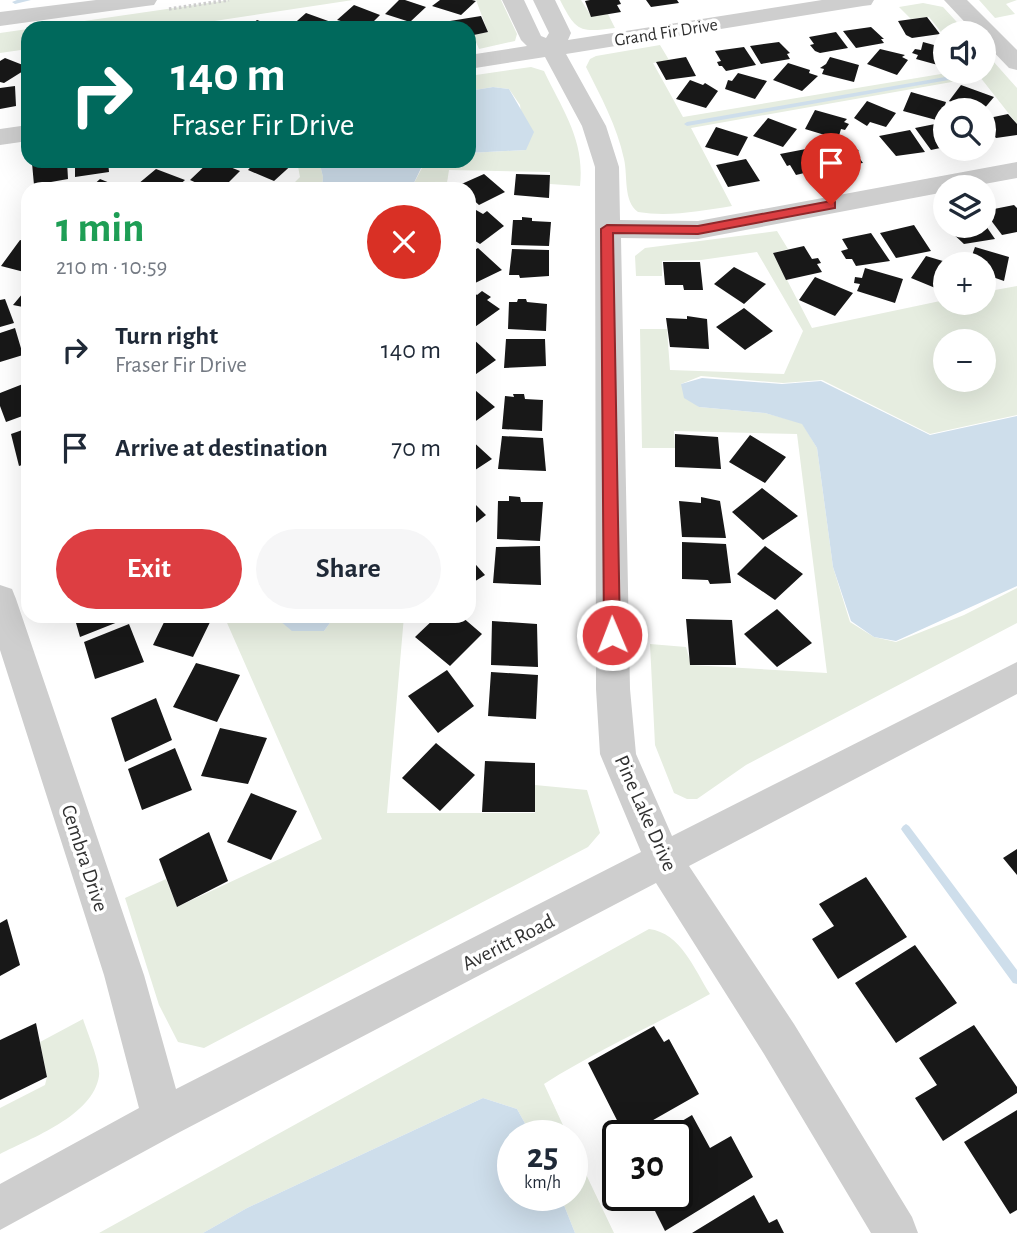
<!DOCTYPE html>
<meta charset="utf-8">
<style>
body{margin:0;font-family:"Alegreya Sans",sans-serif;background:#f6f6f7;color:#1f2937;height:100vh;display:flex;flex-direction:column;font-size:26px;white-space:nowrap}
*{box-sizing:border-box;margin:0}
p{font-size:23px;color:#747a83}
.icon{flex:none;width:38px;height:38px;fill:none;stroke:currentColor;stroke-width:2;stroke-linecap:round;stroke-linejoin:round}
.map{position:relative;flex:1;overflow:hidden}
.panel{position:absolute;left:21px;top:182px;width:455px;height:441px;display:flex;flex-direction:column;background:#fff;border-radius:21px;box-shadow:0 7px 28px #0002}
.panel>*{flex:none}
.banner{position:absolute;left:21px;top:21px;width:455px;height:147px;border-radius:21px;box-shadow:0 7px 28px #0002;background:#00695c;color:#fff;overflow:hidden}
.controls{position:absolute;left:933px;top:21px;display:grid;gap:14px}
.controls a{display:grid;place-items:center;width:63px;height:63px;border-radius:50%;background:#fff;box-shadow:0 7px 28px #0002;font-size:35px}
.speed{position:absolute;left:497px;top:1120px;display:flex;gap:14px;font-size:35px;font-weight:700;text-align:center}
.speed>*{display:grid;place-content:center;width:91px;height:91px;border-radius:50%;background:#fff;box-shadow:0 7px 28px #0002;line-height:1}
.speed small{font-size:18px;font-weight:400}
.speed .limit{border:4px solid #111;border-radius:10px;background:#fff;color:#111}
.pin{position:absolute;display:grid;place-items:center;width:60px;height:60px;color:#fff;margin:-72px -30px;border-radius:50% 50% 50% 0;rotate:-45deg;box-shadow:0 0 7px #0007}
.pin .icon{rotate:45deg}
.me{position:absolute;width:77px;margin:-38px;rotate:359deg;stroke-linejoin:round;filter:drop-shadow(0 0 5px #0008)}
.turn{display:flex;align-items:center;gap:24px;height:147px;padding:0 35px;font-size:32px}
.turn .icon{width:91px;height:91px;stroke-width:2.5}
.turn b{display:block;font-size:49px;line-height:60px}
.round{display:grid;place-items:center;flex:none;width:74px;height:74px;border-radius:37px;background:#f6f6f7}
.headline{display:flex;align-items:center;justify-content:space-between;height:119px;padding:0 35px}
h1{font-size:42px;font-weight:600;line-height:52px;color:#1e9e55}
.button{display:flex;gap:14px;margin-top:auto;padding:14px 35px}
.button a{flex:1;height:80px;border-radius:42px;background:#dd3e42;color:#fff;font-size:28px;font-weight:600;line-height:80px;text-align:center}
.button a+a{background:#f6f6f7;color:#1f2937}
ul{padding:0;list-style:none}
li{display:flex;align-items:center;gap:21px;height:98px;padding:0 35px}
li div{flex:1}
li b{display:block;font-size:26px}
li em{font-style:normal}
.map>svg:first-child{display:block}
.green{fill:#e6ede0;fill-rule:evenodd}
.water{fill:#cedeeb}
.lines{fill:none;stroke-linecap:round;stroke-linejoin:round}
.stream{fill:#cedeeb;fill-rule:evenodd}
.building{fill:#181818}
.path{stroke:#cecece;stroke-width:3.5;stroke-dasharray:2.5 2.5;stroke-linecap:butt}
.street{fill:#cecece;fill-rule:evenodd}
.route{fill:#dd3e42;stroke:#90282b;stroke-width:2}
.labels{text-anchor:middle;stroke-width:7;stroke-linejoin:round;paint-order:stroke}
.far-street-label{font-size:18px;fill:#313131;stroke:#fff}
.street-label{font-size:21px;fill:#313131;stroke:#fff}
</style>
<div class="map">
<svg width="1017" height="1233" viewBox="0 0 1017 1233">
<rect width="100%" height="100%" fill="#fff"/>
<path class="green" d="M229,0h124l-185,28h-132z
M476,0h25l16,34 -2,7 -36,8 -6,-14 15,-3z
M560,0h21l10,16 17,-2 7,14c-36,5 -39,3 -55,-28z
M979,0h38l-11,4 9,10 -20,4z
M923,3l20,4 24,26h-22v4l-16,-20 -18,2 -12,-12z
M28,29v20l-28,4v-20z
M660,45l9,15 -16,3 30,54 270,-45h31v-21l33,37v36l-37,-47 -289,51 41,78c-31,5 -63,11 -94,6 -15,-11 -10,-36 -14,-53 -7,-33 -23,-62 -38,-92l4,-8 6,-3z
M531,67l13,4c19,40 41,69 36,115l-30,-2v-12l-101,-2 -3,19h-35l13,-25 7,-3h38v-8l57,-3 -6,-45 -11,-16 -16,-2 -24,4v-15z
M297,161h22l4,16 -1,12h-60l32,-6 6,-6z
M777,231l11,18 -15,4 39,75 133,-28v3h39v-11l33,-6v129l-87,19 -108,-54 -39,3 -82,-7 -20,8 18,23 66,6 37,10 15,25 16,119 17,55 24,15 22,5 68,-27 53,-27v35l-271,142 -49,34h-10l-13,-6 -19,-48 -5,-101 36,3 5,18 136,8 -30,-239 -123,-3 1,17h-33l-2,-119h27l3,41 114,4 19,-43 -46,-79 -56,8 -39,1v15h-26l-1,-20 10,-8zM945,341h39v39h-39z
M224,616h50l19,15h31l11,-15h69l-17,197h148v-28l52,5 13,43 -12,14 -384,201 -26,-6 -19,-37 -34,-107 41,-19 11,28 145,-68z
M649,929c32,4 45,40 61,65 -55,31 -113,56 -166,90l24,52h-36l-15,-27 -34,-11 -236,110 -44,25h-104z
M83,1019c4,13 18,45 16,57 -6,40 -68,62 -99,78v-46l45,-23 2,-8 -7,-35z
M572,1145l42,88h-39l-15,-38h12z"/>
<path class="water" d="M493,87l16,2 25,43 -8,18 -57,3v-62z
M319,161h112l-8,3 -12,25h-89l1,-12z
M702,378l80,6 39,-3 109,54 87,-19v170l-121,55 -22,-4 -23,-16 -18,-54 -16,-119 -15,-24 -37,-11 -66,-6 -15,-9 -3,-14z
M274,616h61l-11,15h-32z
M483,1098l34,11 15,27h-19v59h47l15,38h-372l44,-25z"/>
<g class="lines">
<path class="stream" d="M17,0h14l-16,4 -3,-2z
M974,72l6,1 -3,2 -290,51 -3,-2 3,-2z
M906,824l3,2 108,144v14l-4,-1 -110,-151 -2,-3 2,-3z"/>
</g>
<path class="building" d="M399,0h6l21,7 -16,15 -25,-8z
M440,0h32l4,1 -15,14 -29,-9z
M590,0h29l2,4 -4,1 4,7 -30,5 -6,-16z
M646,0h31l2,3 -28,4z
M354,5l26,10 -13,13 -30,-8z
M306,13l25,9 -7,6h-35z
M481,16l7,16 -19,4v-8h-16l-3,-7z
M927,17l13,17 -28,4 -6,-3 -8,-14z
M257,20l21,8h-31z
M871,27l13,12h-3l3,4 -28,5 -13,-17z
M836,32l12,16 -28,5 -5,-2 -5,-6 4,-1 -5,-7z
M779,42l11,11 -3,1 3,5 -29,5 -11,-18z
M923,42l22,6v19l-29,-8 2,-4 -6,-2 3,-4 6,1z
M744,47l12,18 -30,6 -4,-5h-3l-2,-4 4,-1 -6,-10z
M880,49l25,6 -3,2 6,3 -11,15 -30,-11z
M686,57l10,19 -30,4 -10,-18z
M830,57l29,8 -5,17 -32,-8 2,-5 -4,-1 6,-4z
M5,58l23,9v1l-24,15 -4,-1v-21z
M788,63l22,7 -1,3 9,3 -16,15 -29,-11z
M738,73l29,8 -12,18 -30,-10 3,-9 4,1z
M690,80l13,5 2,-2 13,8 -12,17 -30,-9z
M961,85l33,12 -11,13h-10l-24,-9z
M15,86l1,20 -16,3v-21z
M911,92l35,10 -6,19 -37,-10z
M867,101l29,12 -10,14 -16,-5 -3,4 -13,-8z
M815,110l32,9 -3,3 5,2 -4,6 -4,-1 -3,10 -33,-10z
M1008,114l9,10v11l-21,3 -8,-10 -4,-1v-8z
M768,118l29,11 -14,18 -30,-11z
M945,122v25l-14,3 -16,-22z
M716,127l32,10 -10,19 -33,-9z
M910,130l15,22 -29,4 -17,-20z
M848,141l11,10 -4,1 8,11 -33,4 -13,-20z
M811,148l14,20 -29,7 -6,-10 -3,1 -7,-12z
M746,159l14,22 -32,6 -12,-22z
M44,161h23l1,18 -34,6 -2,-22z
M75,161h33l1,11 -34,5z
M145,161h32v2l-31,3z
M210,161h5l25,10 -18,18h-12l-20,-9z
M256,161h40l-22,20 -26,-11z
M156,169l29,11 -10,9h-43z
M484,174l21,18 -26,13 -10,-9v-7l-12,-3z
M516,174l34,1 -1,23 -35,-3z
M100,179l25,10h-36z
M1014,205l3,3v24l-15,3 -18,-24z
M476,210l7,4 4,-3 17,15 -24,18 -11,-7v-21z
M522,217l10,1v3l19,1 -2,24 -38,-1 2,-25h9z
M984,223l11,16 -31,5 -14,-13 5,-1 -3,-4h32z
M914,225l17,26 -35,7 -16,-25z
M871,233l19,28 -34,5 -4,-7h-6l-5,-8 7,-2 -6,-10z
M20,240l8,2v31l-27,-7z
M804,246l8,13 6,-1 3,5 -4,1 5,8 -36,8 -13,-27z
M975,247l34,10 -5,24 -20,-7v-10l-19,-2 2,-6 4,2z
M478,248l24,22 -31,15 -2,-32z
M512,249l37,1v26l-29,2 -1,-3h-10z
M926,256l27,8h-8v28l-34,-14z
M663,262h37l3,28h-19l-1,-5h-18z
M734,267l32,17 -22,20 -30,-20z
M865,268l38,11 -8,24 -38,-12 3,-7 -6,-1 1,-6 7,1z
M815,277l38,16 -18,23 -36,-16z
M28,287v21l-15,-3z
M471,291l6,4 5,-4 9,6 -4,3 13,9 -28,20 -3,-2z
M5,299l9,24 -14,4v-27z
M518,299h8l1,3 20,2 -1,27 -38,-2 1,-27h8z
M744,308l29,23 -28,19 -29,-23z
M687,316l20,3 2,30 -39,-2 -4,-29 21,1z
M15,328l8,27 -23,7v-29z
M471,337l25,23 -27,19v-41z
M506,339h39l1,27 -42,2z
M28,382v32l-22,8 -6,-16v-13z
M469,385l26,22 -26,19z
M513,394h11l1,5 18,1 -1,31 -40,-2 3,-33 9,1z
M28,428v35l-9,3 -8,-32z
M675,434l43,3 3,32 -46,-2z
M750,435l36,22 -21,26 -36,-21z
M502,436l41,2 3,33 -48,-2z
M469,438l23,21 -23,15z
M762,488l36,28 -35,24 -31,-28z
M509,496l11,1 1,5h22l-3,39 -43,-2 1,-38h11z
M701,497l19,4 6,37 -44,-1 -3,-36 22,2z
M469,498l17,17 -17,13z
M682,542l44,2 5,39 -21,1 -2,-4 -26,-1z
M540,546l1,39 -48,-2 3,-36z
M765,546l38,28 -28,26 -38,-26z
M469,557l16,18 -16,10z
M777,609l35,34 -35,24 -33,-33z
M74,616h53l1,2 -48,19z
M167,616h46l-20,41 -40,-12z
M437,616h24l21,18 -32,32 -35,-29z
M686,619l46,1 4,45h-46z
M492,621l45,3 1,43 -47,-2z
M129,624l15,38 -49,17 -11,-37z
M196,663l44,12 -23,47 -44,-15z
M447,670l27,36 -36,27 -30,-37z
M491,672l47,3 -2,44 -48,-3z
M156,698l16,42 -47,22 -14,-44z
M220,728l47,10 -19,46 -47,-8z
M436,743l39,32 -35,36 -38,-33z
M175,748l17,42 -50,20 -14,-41z
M485,761l50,2v49h-53z
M251,793l46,18 -26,49 -44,-18z
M209,832l19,49 -51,26 -18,-48z
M1017,849v26l-14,-17z
M866,877l41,60 -69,42 -26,-40 22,-13 -15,-22z
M7,919l13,46 -20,11v-53z
M915,945l42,58 -61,40 -41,-60z
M36,1023l11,54 -47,23v-60z
M974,1025l43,62v6l-74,48 -28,-43 22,-13 -18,-27z
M654,1026l10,16 5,-3 30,55 -74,42 -37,-73z
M1017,1110v100l-7,4 -46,-72z
M692,1115l18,33 21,-12 22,41 -88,54 -18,-36h30v-59h-20z
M754,1195l15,28 8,-4 7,14h-92z"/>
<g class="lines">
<path class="path" d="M169,9l60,-9"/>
<path class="street" d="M96,0h61l-3,5 -8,1 -146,20v-14z
M502,0h22l17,36 5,2 3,-5 -16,-33h22l16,33 -3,7 254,-40h52l-3,5 -8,1 -297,48 40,72 13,41 1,53 78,1 319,-59v16l-49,9h-23v5l-247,47 -77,-1 9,451 6,65 36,82 345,-174v32l-328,172 105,158 118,193 6,16h-47l-107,-179 -108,-171 -478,250 -178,97v-46l139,-76 -35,-133 -104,-325v-65l12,4 4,10 128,376 32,114 465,-237 -41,-98 -4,-65 -1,-522 -13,-41 -37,-69 -76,12v-14l58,-9 -6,-6z
M944,0h23l50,50v20l-8,-2 -25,-26v-9h-9z
M28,125v16l-28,4v-16z"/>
</g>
<path class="route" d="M831,201l4,1v6l-137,26 -85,-1 7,402 -2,5h-11l-3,-5 -3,-406 6,-4 91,1z"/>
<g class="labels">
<g class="far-street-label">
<text transform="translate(666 32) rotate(-9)" y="6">Grand Fir Drive</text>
</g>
<g class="street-label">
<text transform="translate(646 813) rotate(66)" y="7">Pine Lake Drive</text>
<text transform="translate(85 858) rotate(72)" y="7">Cembra Drive</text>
<text transform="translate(508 942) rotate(-27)" y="7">Averitt Road</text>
</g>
</g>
</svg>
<div class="controls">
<a><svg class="icon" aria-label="sound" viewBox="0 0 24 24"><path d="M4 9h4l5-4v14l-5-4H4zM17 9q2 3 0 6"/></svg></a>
<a><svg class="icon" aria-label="search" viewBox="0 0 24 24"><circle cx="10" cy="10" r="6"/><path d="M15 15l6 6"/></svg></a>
<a><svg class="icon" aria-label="layers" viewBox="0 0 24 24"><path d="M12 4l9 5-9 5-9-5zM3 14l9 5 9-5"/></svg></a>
<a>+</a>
<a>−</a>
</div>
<div class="speed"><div>25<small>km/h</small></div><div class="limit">30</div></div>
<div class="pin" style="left:831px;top:205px;background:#d93025"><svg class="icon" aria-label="arrive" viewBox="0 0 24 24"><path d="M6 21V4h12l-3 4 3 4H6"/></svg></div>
<svg class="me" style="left:612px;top:635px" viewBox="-20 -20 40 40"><circle r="17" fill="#dd3e42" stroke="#fff" stroke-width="3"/><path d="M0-11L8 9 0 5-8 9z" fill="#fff"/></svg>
<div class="banner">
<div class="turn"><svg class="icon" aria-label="right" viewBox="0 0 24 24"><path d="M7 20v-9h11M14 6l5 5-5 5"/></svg><div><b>140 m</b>Fraser Fir Drive</div></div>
</div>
<section class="panel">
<div class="headline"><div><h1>1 min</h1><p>210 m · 10:59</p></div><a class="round" style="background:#d93025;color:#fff"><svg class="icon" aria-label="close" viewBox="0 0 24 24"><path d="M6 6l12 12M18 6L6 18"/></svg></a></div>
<ul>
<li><svg class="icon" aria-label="right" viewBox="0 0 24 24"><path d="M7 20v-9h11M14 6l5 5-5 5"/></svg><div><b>Turn right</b><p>Fraser Fir Drive</p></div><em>140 m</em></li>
<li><svg class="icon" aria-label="arrive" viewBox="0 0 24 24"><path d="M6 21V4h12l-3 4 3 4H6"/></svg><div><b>Arrive at destination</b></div><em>70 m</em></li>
</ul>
<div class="button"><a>Exit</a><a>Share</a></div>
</section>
</div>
